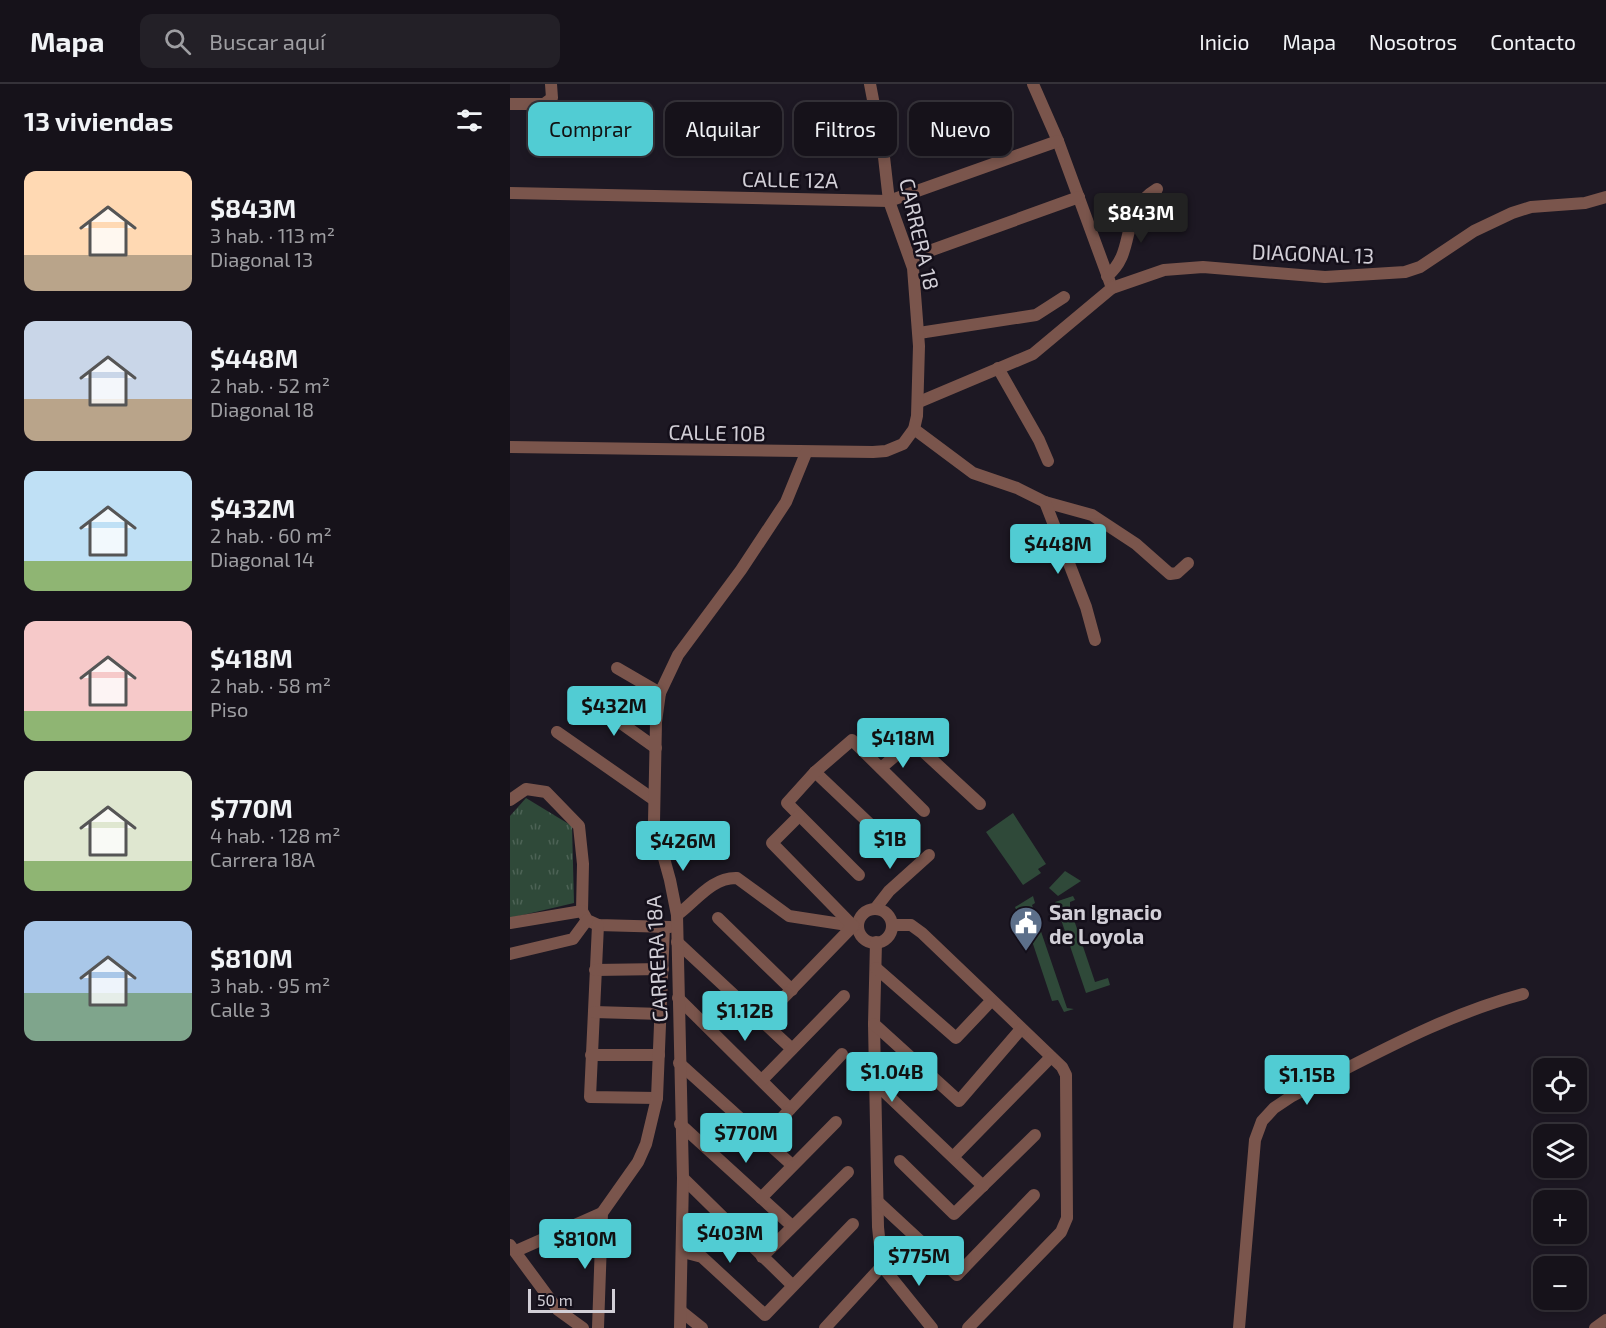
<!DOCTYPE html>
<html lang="es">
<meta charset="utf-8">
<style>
:root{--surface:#16121a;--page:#232027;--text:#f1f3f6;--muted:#9e9ea2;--line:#353239;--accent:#51ccd3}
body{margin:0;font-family:"Exo 2",sans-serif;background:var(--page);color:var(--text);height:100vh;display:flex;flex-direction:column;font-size:22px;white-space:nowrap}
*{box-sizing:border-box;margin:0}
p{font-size:20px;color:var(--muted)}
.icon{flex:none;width:33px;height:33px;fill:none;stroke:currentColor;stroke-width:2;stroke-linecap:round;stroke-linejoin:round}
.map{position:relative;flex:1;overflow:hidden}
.panel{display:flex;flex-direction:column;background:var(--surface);width:510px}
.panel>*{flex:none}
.hud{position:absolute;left:18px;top:18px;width:570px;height:54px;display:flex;gap:12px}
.fabs{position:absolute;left:1023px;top:974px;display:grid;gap:12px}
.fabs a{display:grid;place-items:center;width:54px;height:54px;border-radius:12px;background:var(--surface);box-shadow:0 3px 9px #0003,0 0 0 2px var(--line);font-size:30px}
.scale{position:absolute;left:18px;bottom:15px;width:87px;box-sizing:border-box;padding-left:6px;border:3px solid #d2cfd7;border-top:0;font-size:16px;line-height:21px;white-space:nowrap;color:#d2cfd7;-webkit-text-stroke:4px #140f1a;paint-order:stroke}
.price{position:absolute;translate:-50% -51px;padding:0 14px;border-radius:6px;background:var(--accent);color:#111;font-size:20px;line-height:39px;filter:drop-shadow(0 2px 3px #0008)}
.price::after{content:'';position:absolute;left:50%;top:36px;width:18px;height:14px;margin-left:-9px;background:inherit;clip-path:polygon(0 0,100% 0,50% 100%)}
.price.active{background:#222;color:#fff}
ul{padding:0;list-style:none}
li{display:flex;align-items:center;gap:18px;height:150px;padding:0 24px}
li span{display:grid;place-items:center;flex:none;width:168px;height:120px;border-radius:12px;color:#555}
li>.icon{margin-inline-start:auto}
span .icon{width:72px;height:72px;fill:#fffc;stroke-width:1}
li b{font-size:26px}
h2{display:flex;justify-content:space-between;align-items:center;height:72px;padding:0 24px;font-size:26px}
.chip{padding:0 21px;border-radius:12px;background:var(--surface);box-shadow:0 3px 9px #0003,0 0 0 2px var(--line);font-size:21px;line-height:54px}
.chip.active{background:var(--accent);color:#111}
header{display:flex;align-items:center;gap:36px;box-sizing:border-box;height:84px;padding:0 30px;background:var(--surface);border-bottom:2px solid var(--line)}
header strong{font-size:28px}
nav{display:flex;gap:33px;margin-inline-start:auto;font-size:21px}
.search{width:420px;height:54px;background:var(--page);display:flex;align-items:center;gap:15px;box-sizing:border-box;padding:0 21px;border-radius:12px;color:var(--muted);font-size:22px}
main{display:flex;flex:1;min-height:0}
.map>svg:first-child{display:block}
.green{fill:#2f4939}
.park{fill:url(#park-tufts)}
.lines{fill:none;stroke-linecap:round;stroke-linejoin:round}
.minor{stroke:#7a554c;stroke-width:12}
.labels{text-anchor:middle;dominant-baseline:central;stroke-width:5;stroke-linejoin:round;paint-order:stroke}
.street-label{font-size:21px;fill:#d2cfd7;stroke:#140f1a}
.poi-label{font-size:21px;font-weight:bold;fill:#d2cfd7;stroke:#140f1a;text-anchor:start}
</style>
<header>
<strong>Mapa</strong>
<div class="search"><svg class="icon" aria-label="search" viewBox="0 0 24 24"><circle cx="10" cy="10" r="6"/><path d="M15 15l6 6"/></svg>Buscar aquí</div>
<nav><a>Inicio</a><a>Mapa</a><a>Nosotros</a><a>Contacto</a></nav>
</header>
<main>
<section class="panel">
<h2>13 viviendas<svg class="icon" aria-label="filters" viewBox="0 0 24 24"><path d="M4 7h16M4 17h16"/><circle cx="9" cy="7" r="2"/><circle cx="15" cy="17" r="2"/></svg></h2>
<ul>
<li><span style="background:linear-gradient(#ffd9b3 70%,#b9a48a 0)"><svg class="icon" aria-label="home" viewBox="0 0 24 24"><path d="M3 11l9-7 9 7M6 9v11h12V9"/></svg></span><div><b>$843M</b><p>3 hab. · 113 m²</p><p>Diagonal 13</p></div></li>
<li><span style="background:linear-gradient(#c9d6e8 65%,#b9a48a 0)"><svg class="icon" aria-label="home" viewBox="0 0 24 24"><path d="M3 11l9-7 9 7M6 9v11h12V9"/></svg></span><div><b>$448M</b><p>2 hab. · 52 m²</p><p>Diagonal 18</p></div></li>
<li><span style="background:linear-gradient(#bfe0f5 75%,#8fb573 0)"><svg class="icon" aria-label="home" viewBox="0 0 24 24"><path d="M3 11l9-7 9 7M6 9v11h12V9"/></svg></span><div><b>$432M</b><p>2 hab. · 60 m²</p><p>Diagonal 14</p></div></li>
<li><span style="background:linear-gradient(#f6c9c9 75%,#8fb573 0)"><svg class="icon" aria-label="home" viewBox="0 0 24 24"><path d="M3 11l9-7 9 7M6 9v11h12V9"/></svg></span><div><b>$418M</b><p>2 hab. · 58 m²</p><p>Piso</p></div></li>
<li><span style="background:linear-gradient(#dfe7d0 75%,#8fb573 0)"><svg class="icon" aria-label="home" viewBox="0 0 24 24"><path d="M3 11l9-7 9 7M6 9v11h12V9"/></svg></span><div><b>$770M</b><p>4 hab. · 128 m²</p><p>Carrera 18A</p></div></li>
<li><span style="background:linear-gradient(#a9c7e8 60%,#7fa58c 0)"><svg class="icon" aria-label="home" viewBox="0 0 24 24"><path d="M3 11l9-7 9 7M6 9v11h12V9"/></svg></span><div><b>$810M</b><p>3 hab. · 95 m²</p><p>Calle 3</p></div></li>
</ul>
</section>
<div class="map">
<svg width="1096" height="1244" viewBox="0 0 1096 1244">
<defs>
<pattern id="park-tufts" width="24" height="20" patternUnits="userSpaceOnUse" patternTransform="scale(1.5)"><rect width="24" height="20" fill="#2f4939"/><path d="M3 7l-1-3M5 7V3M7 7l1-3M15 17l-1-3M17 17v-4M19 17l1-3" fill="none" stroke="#4c6255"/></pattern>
</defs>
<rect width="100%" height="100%" fill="#1d1823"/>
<g class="green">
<path d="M503 729 536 780 528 785 531 789 513 801 476 748Z"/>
<path d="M555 787 571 797 548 812 539 804Z"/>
<path d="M523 812 525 819 522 821 557 924 564 925 554 928 548 916 542 917 517 842 513 843 505 823Z"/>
<path d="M563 812 565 816 560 818V824L585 898 598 894 600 901 576 909 545 818Z"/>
</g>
<path class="park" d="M16 714 62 742 64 819 0 834V732Z"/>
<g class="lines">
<g class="minor">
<path d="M523 0 548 57 602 204"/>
<path d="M0 20H34L42 14 41 0"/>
<path d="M0 109 379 117 548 57"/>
<path d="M400 174 569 113"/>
<path d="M597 192C628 167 607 129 647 105"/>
<path d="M409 249 526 231 554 213"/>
<path d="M488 284 529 356 538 377"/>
<path d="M409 318 523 270 602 204 654 186 693 183 815 193 895 188 910 183 964 147 1002 129 1021 123 1075 119 1096 113"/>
<path d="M404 345 463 389 507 404 535 418 582 431 626 460 660 490 667 489 678 479"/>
<path d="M0 363 363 368 376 367 393 360 404 345 407 332 409 262 403 184 379 117 374 73 360 0"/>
<path d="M535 418 576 523 585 556"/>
<path d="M107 584 150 609"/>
<path d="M80 617 146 664"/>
<path d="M47 648 143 715"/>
<path d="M371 684 399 660 404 659 470 720"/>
<path d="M305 688 381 760"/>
<path d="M0 716 16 705 36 708 69 742 73 780 72 827 77 836 88 841 160 843"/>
<path d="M349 791 277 719 305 688 342 656 414 727"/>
<path d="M365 825 379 807 419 771"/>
<circle cx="365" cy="842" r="17"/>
<path d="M167 831C186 817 202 793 227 794L279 832 344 842"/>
<path d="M208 834 282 906"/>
<path d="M0 839 72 827"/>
<path d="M88 841 80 1013 147 1014"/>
<path d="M382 841H401L412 849 552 983 556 991 557 1134 551 1148 458 1244"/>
<path d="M167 858 282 965"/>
<path d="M366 858 364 940 368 1143 372 1182 422 1244"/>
<path d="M0 870 63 855 77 836"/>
<path d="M366 884 446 954 481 917"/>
<path d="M85 886 153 885"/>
<path d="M168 914 280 1025"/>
<path d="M84 928 152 930"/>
<path d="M251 937 343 842 262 759 289 732"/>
<path d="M364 940 449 1017 511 945"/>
<path d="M81 971H149"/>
<path d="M169 979 282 1081"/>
<path d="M252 996 334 912"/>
<path d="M366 1000 473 1102"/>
<path d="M170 1040 282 1142"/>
<path d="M252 1055 332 970"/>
<path d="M444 1072 541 973"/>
<path d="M390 1077 444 1130 525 1051"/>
<path d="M173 1094 282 1201"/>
<path d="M251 1114 326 1038"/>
<path d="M368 1118 447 1191 524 1111"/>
<path d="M0 1161 48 1226 73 1244"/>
<path d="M6 1167 92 1129"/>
<path d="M173 1168 192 1173 255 1231 343 1140"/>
<path d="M252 1173 338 1088"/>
<path d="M172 1228 192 1244"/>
<path d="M88 1244 92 1129 128 1078 136 1060 147 1014 154 843"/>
<path d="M170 1244 173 1094 167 831 160 796 144 738 146 638 150 609 168 571 231 486 276 418 296 369"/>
<path d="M315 1244 372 1182"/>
<path d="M729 1244 745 1056 752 1037 764 1024 782 1012C857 975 930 932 1013 910"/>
<path d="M1085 1244 1096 1236"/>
</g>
</g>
<defs>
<g id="civic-pin" transform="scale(1.725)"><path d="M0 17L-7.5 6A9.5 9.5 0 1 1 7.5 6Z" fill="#5c6f8a" stroke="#140f1a"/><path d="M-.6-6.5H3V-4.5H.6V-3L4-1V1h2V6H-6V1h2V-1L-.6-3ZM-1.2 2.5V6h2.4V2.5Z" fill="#fff"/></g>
</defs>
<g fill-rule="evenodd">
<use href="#civic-pin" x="516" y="839"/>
</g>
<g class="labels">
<g class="street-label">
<text transform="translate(280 95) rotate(1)">CALLE 12A</text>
<text transform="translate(410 150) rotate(77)">CARRERA 18</text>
<text transform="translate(803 169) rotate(2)">DIAGONAL 13</text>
<text transform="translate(207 348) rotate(1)">CALLE 10B</text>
<text transform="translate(146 875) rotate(-93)">CARRERA 18A</text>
</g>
<g class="poi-label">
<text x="539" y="827">San Ignacio<tspan x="539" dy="24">de Loyola</tspan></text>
</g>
</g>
</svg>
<div class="fabs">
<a><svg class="icon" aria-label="locate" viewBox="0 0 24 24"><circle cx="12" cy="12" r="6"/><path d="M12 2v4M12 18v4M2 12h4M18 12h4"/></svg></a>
<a><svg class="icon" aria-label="layers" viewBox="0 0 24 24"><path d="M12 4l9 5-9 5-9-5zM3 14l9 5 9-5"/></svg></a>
<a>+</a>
<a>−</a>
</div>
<div class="scale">50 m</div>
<b class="price active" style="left:631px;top:160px">$843M</b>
<b class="price" style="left:548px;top:491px">$448M</b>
<b class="price" style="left:104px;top:653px">$432M</b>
<b class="price" style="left:393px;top:685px">$418M</b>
<b class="price" style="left:380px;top:786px">$1B</b>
<b class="price" style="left:173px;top:788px">$426M</b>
<b class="price" style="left:235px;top:958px">$1.12B</b>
<b class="price" style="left:382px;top:1019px">$1.04B</b>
<b class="price" style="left:797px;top:1022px">$1.15B</b>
<b class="price" style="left:236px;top:1080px">$770M</b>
<b class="price" style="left:220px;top:1180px">$403M</b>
<b class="price" style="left:75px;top:1186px">$810M</b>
<b class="price" style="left:409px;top:1203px">$775M</b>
<div class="hud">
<a class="chip active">Comprar</a>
<a class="chip">Alquilar</a>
<a class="chip">Filtros</a>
<a class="chip">Nuevo</a>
</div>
</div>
</main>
